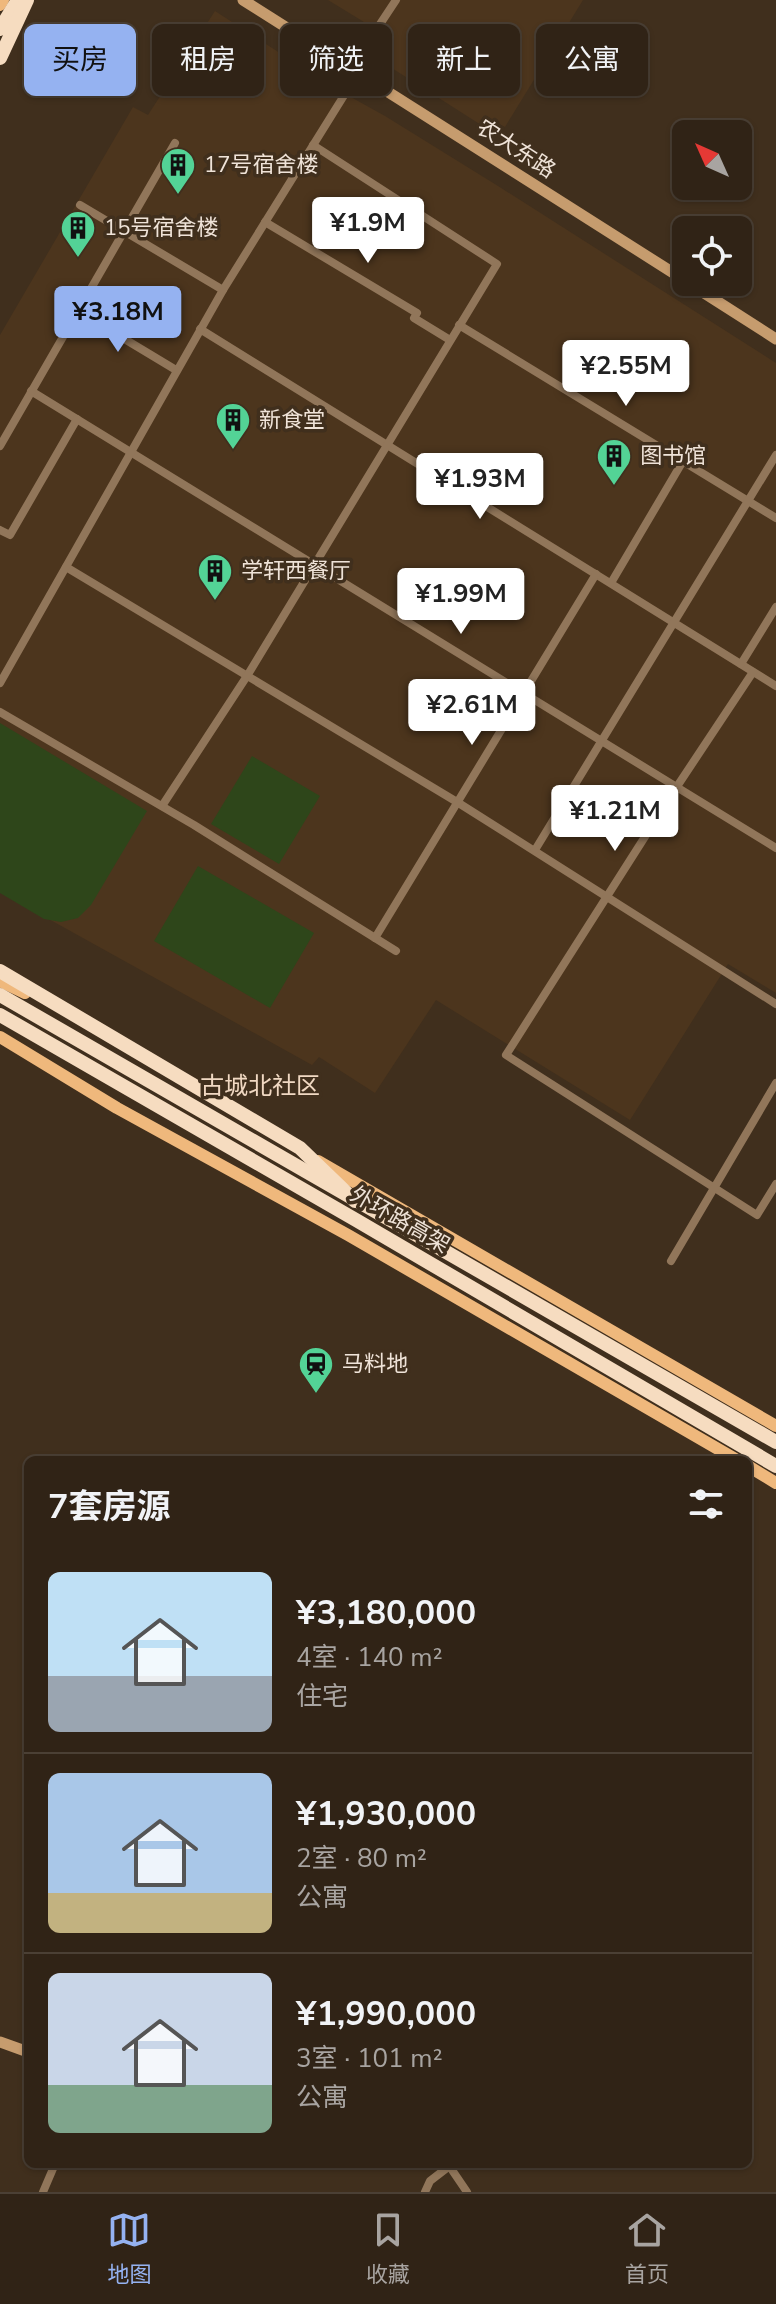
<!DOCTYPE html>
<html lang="zh">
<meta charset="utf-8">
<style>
:root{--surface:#302316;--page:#382b1f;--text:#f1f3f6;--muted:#a8a4a1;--line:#4b4035;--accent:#95b2f1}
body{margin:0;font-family:"Nunito Sans","Noto Sans SC",sans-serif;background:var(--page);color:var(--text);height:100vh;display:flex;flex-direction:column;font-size:30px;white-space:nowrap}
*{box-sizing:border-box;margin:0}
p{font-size:26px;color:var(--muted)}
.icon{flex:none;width:44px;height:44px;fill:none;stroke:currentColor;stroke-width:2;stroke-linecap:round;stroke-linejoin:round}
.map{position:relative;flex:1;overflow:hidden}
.drawer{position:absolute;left:24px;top:1456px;width:728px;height:712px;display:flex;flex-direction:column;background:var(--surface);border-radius:12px;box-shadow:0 2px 6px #0004,0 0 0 2px var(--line)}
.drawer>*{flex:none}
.top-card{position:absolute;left:24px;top:24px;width:728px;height:72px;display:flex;gap:16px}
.needle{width:52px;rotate:315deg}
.fabs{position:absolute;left:672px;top:120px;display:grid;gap:16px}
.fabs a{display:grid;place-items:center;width:80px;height:80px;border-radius:12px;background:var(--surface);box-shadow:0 2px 6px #0004,0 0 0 2px var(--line);font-size:40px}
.price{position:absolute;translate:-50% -68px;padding:0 18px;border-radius:8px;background:#fff;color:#222;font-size:26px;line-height:52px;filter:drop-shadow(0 2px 4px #0008)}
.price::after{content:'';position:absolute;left:50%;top:48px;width:24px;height:18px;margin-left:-12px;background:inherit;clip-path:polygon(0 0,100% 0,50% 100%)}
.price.active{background:var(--accent);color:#111}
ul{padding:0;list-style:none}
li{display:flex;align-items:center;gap:24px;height:200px;padding:0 24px}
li+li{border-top:2px solid var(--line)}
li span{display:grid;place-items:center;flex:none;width:224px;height:160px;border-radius:12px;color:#555}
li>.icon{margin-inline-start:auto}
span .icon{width:96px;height:96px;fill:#fffc;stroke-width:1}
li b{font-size:34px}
h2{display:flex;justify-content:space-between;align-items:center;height:96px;padding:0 24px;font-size:34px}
.pill{padding:0 28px;border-radius:12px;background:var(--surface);box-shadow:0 2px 6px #0004,0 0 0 2px var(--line);font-size:28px;line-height:72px}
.pill.active{background:var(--accent);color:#111}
.tab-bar{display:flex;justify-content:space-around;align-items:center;height:112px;border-top:2px solid var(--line);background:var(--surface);font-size:22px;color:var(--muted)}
.tab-bar a{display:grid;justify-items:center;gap:4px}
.tab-bar .active{color:var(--accent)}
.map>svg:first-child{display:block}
.built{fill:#4c351d}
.green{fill:#2e461a}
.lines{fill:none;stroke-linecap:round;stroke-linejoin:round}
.street{stroke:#91765a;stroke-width:8}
.secondary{stroke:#c69c6e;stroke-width:11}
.primary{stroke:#efb87c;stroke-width:12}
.highway{stroke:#f6dcc0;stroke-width:14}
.highway-bridge{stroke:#f6dcc0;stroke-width:14}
.labels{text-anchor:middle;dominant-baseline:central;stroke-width:7;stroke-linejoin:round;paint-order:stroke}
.street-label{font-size:22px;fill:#efe3d8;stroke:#402f1d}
.poi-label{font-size:22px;fill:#efe3d8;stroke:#402f1d;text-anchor:start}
.neighbourhood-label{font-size:24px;fill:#f0d8c2;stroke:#402f1d}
</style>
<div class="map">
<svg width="776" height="2192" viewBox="0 0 776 2192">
<rect width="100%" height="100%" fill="#402f1d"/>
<g class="built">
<path d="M328 0H583L505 127 494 122 489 130 351 42 364 22Z"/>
<path d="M215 11 329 85 385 116 498 186 776 363V993L728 964 630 1120 436 1000 375 1093 319 1057 312 1065 0 892V335L133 107 148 115Z"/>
</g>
<g class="green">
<path d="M0 723 147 811 91 905 78 918 61 922 44 919 0 893Z"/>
<path d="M252 756 320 796 279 864 211 824Z"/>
<path d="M198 866 314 933 270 1008 154 941Z"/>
</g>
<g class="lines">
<g class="street">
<path d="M351 68 396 0"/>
<path d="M80 205 223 290"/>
<path d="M265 222 417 313 414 318 450 340"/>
<path d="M78 311 176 370"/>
<path d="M459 325 776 518"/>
<path d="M200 329 776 686"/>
<path d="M31 391 776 848"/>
<path d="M0 446 175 143"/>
<path d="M0 530 10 535 77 419"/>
<path d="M66 567 457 802 776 1004"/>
<path d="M611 583 683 461"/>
<path d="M741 664 776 607"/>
<path d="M753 672 676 788 506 1055 757 1215 776 1184"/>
<path d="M0 683 223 290 358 73"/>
<path d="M0 712 194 825 396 951"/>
<path d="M162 806 247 676 497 264 313 145"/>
<path d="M535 850 776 455"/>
<path d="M375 938 596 574"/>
<path d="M671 1261 776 1083"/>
<path d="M448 2164 467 2192"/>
<path d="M43 2192 55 2164"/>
<path d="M425 2192 430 2181 452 2164"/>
</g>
<g class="secondary">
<path d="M243 0 686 281"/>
<path d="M687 282 776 339"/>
<path d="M0 2042 28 2052"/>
</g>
<g class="primary">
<path d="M0 5 3 0"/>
<path d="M0 981 25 993"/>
<path d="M0 1037 117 1108 348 1235 737 1460"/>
<path d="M318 1161 776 1426"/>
<path d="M748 1466 776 1483"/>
</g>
<g class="highway">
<path d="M0 29 18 0"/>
<path d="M0 58 27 0"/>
<path d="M0 995 776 1442"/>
<path d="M0 1015 356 1220 776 1466"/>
</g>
<path class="highway-bridge" d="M0 971 300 1148 355 1201"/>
</g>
<defs>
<g id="building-pin" transform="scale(1.8)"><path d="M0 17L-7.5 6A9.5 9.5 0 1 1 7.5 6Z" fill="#53d396" stroke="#402f1d"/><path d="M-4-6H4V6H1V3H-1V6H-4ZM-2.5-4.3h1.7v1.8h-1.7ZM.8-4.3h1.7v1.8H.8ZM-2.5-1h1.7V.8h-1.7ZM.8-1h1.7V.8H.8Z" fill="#111"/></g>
<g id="station-pin" transform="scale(1.8)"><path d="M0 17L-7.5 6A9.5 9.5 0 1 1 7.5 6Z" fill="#53d396" stroke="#402f1d"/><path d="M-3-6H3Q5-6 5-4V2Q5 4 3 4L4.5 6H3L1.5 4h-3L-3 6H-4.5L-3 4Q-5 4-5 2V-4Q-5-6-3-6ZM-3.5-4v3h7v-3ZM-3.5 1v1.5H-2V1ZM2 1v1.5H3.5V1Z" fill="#111"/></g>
</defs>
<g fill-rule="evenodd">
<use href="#building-pin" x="178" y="165"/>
<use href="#building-pin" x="78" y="228"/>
<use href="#building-pin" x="233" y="420"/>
<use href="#building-pin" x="614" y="456"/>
<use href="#building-pin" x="215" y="571"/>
<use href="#station-pin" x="316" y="1364"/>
</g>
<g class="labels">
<g class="street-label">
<text transform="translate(516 149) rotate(33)">农大东路</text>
<text transform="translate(400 1220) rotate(30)">外环路高架</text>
</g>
<g class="poi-label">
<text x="204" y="165">17号宿舍楼</text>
<text x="104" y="228">15号宿舍楼</text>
<text x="259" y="420">新食堂</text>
<text x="640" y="456">图书馆</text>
<text x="241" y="571">学轩西餐厅</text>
<text x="342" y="1364">马料地</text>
</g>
<g class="neighbourhood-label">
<text x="260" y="1086">古城北社区</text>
</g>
</g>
</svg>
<div class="fabs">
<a><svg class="needle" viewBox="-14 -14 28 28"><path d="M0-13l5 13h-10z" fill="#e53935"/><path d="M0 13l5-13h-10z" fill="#a8a4a1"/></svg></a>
<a><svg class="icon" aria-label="locate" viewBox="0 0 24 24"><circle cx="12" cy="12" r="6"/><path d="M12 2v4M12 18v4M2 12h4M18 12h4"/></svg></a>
</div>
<b class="price" style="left:368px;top:265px">¥1.9M</b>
<b class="price active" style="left:118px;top:354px">¥3.18M</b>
<b class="price" style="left:626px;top:408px">¥2.55M</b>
<b class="price" style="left:480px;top:521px">¥1.93M</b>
<b class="price" style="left:461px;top:636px">¥1.99M</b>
<b class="price" style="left:472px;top:747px">¥2.61M</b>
<b class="price" style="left:615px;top:853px">¥1.21M</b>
<div class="top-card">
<a class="pill active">买房</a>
<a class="pill">租房</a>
<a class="pill">筛选</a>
<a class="pill">新上</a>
<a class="pill">公寓</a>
</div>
<section class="drawer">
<h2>7套房源<svg class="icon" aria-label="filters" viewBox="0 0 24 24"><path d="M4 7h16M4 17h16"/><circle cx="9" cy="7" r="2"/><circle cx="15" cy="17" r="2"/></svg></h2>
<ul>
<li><span style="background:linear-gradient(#bfe0f5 65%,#9aa5b1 0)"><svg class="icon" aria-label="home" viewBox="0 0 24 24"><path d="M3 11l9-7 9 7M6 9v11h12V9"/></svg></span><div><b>¥3,180,000</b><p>4室 · 140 m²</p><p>住宅</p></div></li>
<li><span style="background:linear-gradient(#a9c7e8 75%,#c2b280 0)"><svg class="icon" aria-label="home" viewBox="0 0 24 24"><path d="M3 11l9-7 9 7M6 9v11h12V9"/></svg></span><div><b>¥1,930,000</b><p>2室 · 80 m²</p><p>公寓</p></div></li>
<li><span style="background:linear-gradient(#c9d6e8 70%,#7fa58c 0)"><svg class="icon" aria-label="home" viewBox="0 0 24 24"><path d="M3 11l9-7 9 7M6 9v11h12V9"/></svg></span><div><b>¥1,990,000</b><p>3室 · 101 m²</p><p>公寓</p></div></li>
</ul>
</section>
</div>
<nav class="tab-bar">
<a class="active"><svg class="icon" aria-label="map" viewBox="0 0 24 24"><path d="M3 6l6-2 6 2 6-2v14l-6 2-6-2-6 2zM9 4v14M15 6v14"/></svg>地图</a>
<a><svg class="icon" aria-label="saved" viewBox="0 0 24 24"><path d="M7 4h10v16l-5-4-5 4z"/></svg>收藏</a>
<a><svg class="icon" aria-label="home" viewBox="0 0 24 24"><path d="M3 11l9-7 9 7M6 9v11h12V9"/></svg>首页</a>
</nav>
